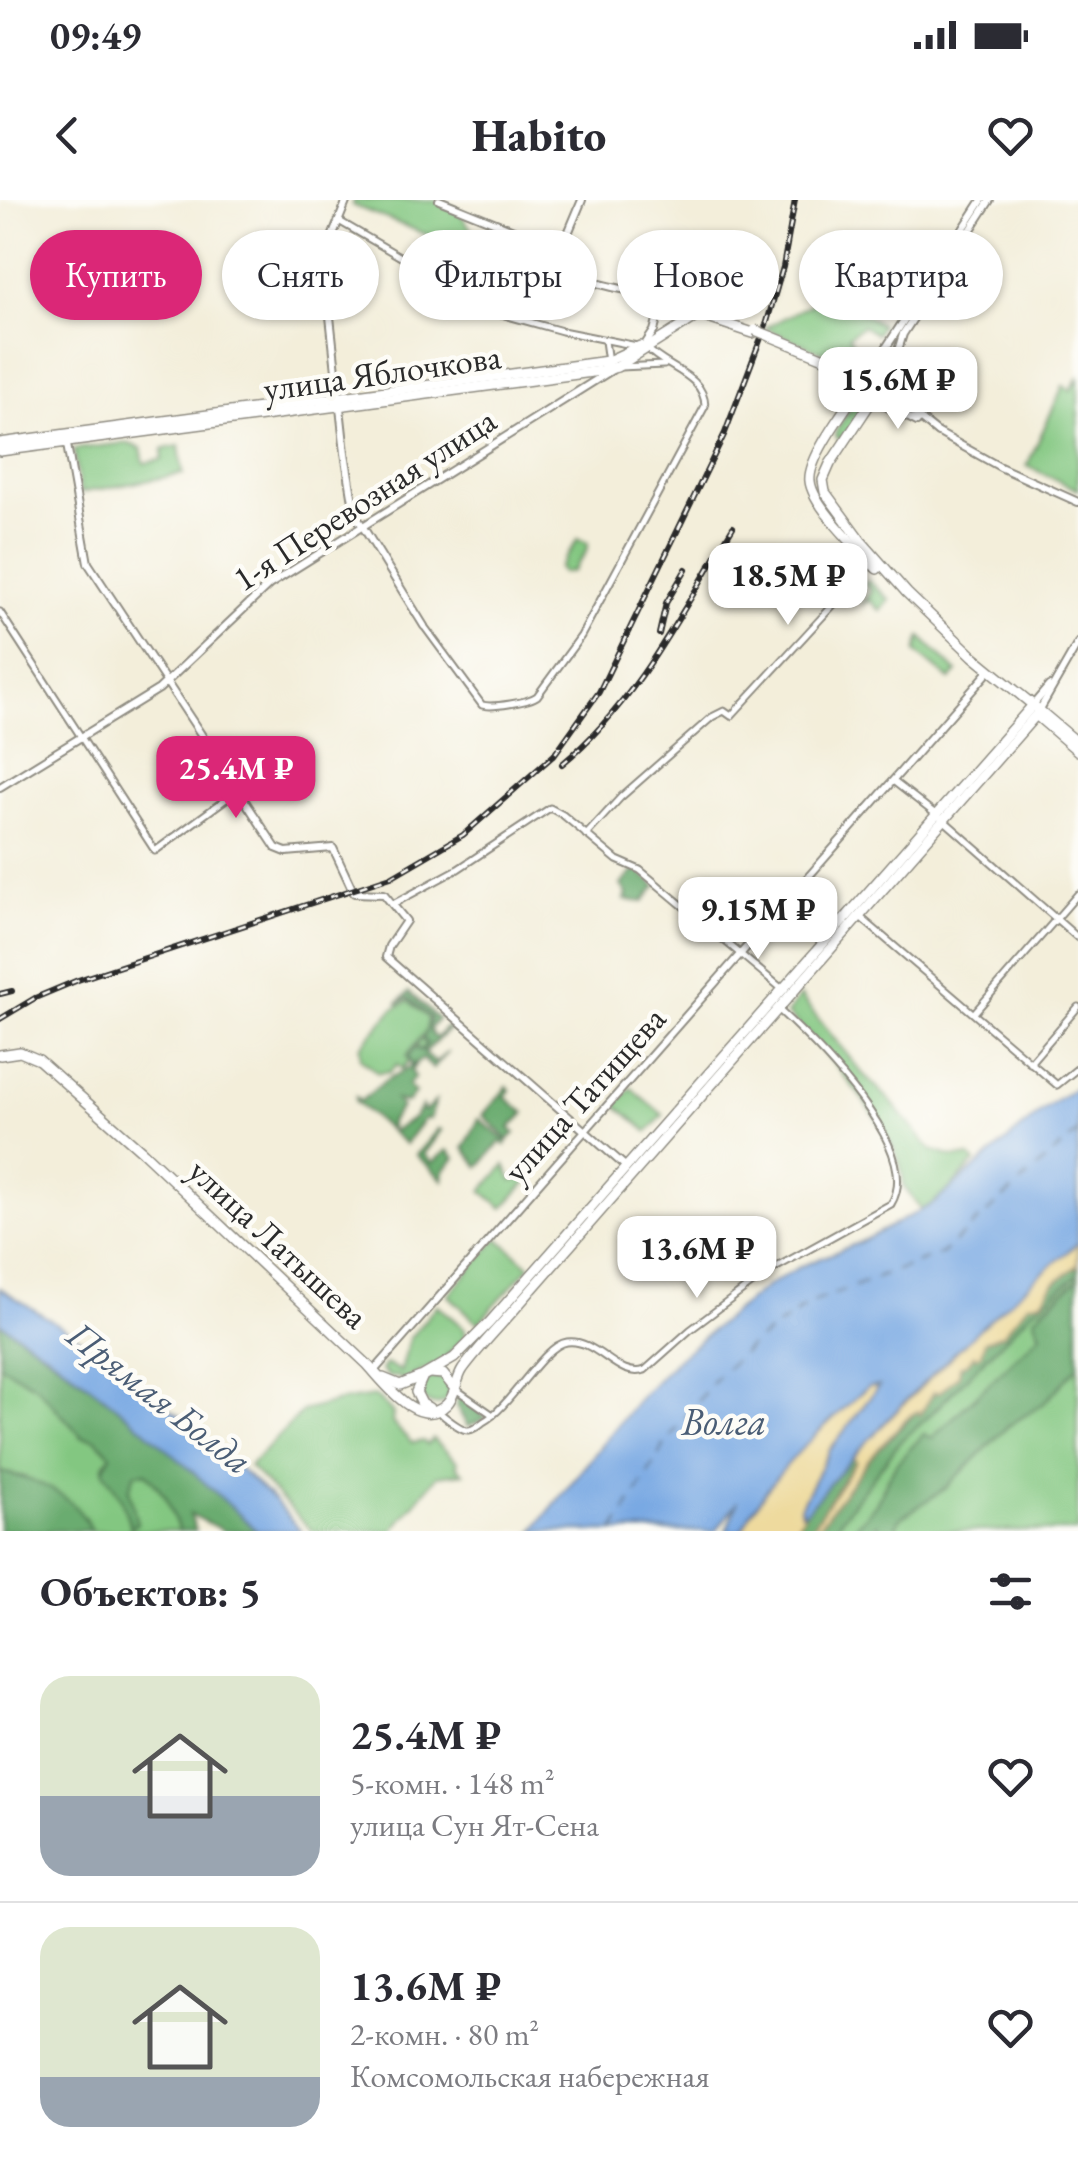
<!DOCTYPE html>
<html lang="ru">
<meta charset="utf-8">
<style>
:root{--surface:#fff;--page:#f2f2f3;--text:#2b2b33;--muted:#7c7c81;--line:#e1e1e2;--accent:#db2777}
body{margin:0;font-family:"EB Garamond",serif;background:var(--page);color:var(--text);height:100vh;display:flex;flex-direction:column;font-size:38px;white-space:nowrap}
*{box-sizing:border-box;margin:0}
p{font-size:32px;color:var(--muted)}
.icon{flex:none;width:55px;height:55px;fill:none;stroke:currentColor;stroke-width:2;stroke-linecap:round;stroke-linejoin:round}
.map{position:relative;height:1331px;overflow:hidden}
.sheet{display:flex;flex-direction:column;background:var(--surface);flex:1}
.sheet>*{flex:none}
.top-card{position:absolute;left:30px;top:30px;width:1020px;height:90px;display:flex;gap:20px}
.price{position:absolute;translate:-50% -85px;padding:0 22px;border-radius:20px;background:#fff;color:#222;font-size:32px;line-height:65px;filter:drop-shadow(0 2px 5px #0008)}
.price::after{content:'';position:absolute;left:50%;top:60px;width:30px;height:22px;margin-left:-15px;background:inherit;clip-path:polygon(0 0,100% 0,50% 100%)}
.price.current{background:var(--accent);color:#fff}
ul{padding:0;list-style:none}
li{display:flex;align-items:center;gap:30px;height:250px;padding:0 40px}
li+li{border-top:2px solid var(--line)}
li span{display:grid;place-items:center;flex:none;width:280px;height:200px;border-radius:30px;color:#555}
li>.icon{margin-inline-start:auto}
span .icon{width:120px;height:120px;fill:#fffc;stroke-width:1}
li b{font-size:42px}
h2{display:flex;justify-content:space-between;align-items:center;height:120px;padding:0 40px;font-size:42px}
.chip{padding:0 35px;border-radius:45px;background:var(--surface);box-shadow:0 2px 8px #0004;font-size:35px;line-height:90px}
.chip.current{background:var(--accent);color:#fff}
.status{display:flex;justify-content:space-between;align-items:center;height:70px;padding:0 50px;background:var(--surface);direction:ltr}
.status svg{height:28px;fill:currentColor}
header{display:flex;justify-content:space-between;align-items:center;height:130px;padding:0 40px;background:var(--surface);font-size:45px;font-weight:800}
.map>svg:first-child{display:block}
.green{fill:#83c781;stroke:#577956;stroke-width:2.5}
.forest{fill:#6aac6f;stroke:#4a6c4d;stroke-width:2.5}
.sand{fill:#eeda9e;stroke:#8c8264;stroke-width:2.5}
.water{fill:#79a9e3;stroke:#526a87;stroke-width:2.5}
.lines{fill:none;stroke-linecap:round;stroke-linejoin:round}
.ferry{stroke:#4a5d75;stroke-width:2.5;stroke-dasharray:12 10;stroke-linecap:butt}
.tertiary-casing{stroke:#8f8c82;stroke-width:9}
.secondary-casing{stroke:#8f8c82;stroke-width:10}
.primary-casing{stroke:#8f8c82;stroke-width:12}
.trunk-casing{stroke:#8f8c82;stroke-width:12}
.tertiary{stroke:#fff;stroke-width:5}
.secondary{stroke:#fff;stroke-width:6}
.primary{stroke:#fff;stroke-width:9}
.trunk{stroke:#fff;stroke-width:9}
.rail-casing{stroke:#2b2b2b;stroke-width:6}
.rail{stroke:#fdfcf7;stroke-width:2.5;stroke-dasharray:8;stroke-linecap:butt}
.primary-bridge-casing{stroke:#8f8c82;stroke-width:12;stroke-linecap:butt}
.primary-bridge{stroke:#fff;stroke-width:9}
.labels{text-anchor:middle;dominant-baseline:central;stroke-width:9;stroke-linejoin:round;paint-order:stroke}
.street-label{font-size:35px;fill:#2b2b2b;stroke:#fdfcf7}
.water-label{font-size:38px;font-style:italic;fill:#4a5d75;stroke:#fdfcf7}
</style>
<div class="status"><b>09:49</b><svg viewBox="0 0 49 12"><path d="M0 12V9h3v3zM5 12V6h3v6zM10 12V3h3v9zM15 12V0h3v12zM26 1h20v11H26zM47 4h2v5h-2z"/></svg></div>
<header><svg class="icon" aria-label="back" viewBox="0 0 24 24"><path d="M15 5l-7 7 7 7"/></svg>Habito<svg class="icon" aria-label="heart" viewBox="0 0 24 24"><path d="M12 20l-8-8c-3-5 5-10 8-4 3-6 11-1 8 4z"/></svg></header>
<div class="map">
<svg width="1078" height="1331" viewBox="0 0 1078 1331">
<rect width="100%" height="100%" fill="#fdfcf7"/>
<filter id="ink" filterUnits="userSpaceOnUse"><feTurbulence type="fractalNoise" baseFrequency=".01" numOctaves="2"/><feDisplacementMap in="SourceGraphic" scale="20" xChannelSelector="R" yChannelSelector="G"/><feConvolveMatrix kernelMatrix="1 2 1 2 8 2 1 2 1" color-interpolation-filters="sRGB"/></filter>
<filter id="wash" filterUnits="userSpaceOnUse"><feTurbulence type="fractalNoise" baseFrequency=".0048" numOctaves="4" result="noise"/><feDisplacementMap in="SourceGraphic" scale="40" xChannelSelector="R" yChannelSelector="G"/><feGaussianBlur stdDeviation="2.25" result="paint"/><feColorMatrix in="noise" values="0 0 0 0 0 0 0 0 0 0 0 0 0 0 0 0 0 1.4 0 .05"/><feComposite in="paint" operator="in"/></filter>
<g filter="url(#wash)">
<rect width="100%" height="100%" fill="#f3eeda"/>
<g class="green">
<path d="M354 0H433L457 9 493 61 352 5Z"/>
<path d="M832 93 881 125 876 134 862 126 849 136 856 149 852 158 862 163 854 166 765 128Z"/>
<path d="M1078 178V290L1027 266 1063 186 1071 190Z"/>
<path d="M859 194 871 201 842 241 835 236 836 231Z"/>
<path d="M126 243 141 248 144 263 162 260 163 249 179 246 183 274 80 293 74 249Z"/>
<path d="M578 339 588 343 586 352 573 371 562 373 559 368Z"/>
<path d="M868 380 890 400 881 411 869 400 864 403 871 390 864 383Z"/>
<path d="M921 437 957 472 950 480 916 452Z"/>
<path d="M800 796 863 874 888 898 931 950 953 957H970L975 962C957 980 945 997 922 1010L903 986C907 940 820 845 787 814Z"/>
<path d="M409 801 428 818 426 831 408 853 420 840 427 843 421 850 417 847 419 841 406 856 410 860 402 869 397 864 390 872 378 873 361 859 360 847 393 809Z"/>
<path d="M631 888 663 915 648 932 616 905Z"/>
<path d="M505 965 512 980 518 981 534 966 538 970 503 1008 482 991Z"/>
<path d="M498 1038 530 1066 478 1123 448 1095Z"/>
<path d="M1078 1074V1079L1041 1110 1042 1134 931 1239 924 1234 888 1278 876 1304 851 1331H832L902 1239 927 1218 1030 1113Z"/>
<path d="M437 1105 465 1129V1138L447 1155 451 1154 446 1160 401 1181 400 1177H389L381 1170 385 1164 401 1171 409 1139Z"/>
<path d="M0 1165 37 1187 82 1237 95 1239 111 1255 103 1267 121 1298 131 1328 129 1285 135 1273 146 1272 166 1297 179 1331H91L85 1318 25 1277 0 1272Z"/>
<path d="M1078 1166V1331H895L899 1319 946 1288 1008 1226 1043 1204Z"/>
<circle cx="435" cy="1191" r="14"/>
<path d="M375 1196 393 1213 392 1223 412 1243 423 1241 427 1245 433 1239 458 1262 456 1266 463 1273 437 1276 392 1331H312L249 1266 303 1211 339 1201Z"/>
</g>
<g class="forest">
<path d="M634 671 640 672 656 686 643 702 625 700 627 694 621 685Z"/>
<path d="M409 792 438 819 430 829 432 835 437 838 448 825 451 827 424 853 435 863 448 852 433 869 423 859 411 865 408 856 415 848 422 851 427 843 423 839 431 818 408 798 397 804Z"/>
<path d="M416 864 411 871 415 877 408 885 415 893 407 903 396 900 401 907 390 922V931L356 902V897L361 901 386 880Z"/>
<path d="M507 887 510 890 505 897 525 913 510 928 515 933 508 940 483 915Z"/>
<path d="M435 902 430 919H424L405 944 391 932 414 918 422 906 424 912Z"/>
<path d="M479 919 507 942 505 945 500 942 479 967 464 948Z"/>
<path d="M438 929 441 930 424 954 432 963 447 950 455 958 444 971 443 980 416 955Z"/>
<path d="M1078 1065V1074L1030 1113 927 1218 902 1239 832 1331H815L871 1257 974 1154 977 1156 985 1141 1003 1134 1028 1104Z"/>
<path d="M1078 1079V1166L1043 1204 1008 1226 946 1288 899 1319 895 1331H879L877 1324 870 1331H851L876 1304 896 1264 924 1234 932 1238 1041 1134 1034 1118Z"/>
<path d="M0 1123C93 1183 178 1254 257 1331H224L190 1314 196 1331H179L166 1297 146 1272 135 1273 129 1290 137 1323 131 1328 121 1298 103 1270 111 1255 95 1239 82 1237 37 1187 0 1165Z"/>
<path d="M458 1193 486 1218 468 1227 456 1206Z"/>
<path d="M861 1247 856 1260 809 1331H794L805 1312Z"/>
<path d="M0 1272C37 1280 75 1293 91 1331H0Z"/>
</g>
<g class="sand">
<path d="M1078 1043V1065L1053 1084 1042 1101 1028 1104 1003 1134 985 1141 981 1154 976 1157 974 1155 968 1163 960 1166 959 1175 939 1193 934 1192 920 1215 918 1211 905 1220 868 1260 815 1331H809L856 1261 851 1257 1006 1102Z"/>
<path d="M879 1186 830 1249 800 1307 801 1313 805 1312 794 1331H741C772 1271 818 1231 868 1187Z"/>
</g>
<g class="water">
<path d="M1074 889H1078V1043C979 1124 889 1212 807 1310L802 1313 800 1307 830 1250 879 1186 868 1187C818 1231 772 1272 741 1331H726L738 1301 716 1331H533L637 1201 675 1161 731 1114 767 1086 801 1066 858 1043 933 1004 1043 910Z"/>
<path d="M0 1088 81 1139 158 1202 181 1216 274 1300 301 1331H257C177 1256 94 1181 0 1123Z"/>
</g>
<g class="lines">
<path class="ferry" d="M614 1331 665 1244 713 1181 751 1145 810 1103 942 1053 1078 932"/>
</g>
</g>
<g filter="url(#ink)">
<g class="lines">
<g class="tertiary-casing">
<g id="tertiary">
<path d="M339 21 497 113 562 131 637 146"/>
<path d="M605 141 608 162"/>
<path d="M620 167 664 165"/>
<path d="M0 412 155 651 237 591"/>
<path d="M424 426 482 505C492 508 529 502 537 496L581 436 705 206C704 174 666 169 647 148"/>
<path d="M893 581 947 623 1078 738"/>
<path d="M586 635 621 597 712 517 724 511 731 516 870 365"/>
<path d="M393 704 458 669 550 608 563 615 617 660 640 670 781 788"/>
<path d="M859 716 1057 885 1078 868"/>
<path d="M974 813 1078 694"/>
<path d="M1030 863 1078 807"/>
<path d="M457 1190 493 1215"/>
<path d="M436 1210C444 1215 460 1231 469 1230 475 1229 479 1225 483 1222 511 1207 543 1145 567 1142 597 1138 618 1180 645 1170L690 1130 766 1073 891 1004C925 950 816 844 779 810"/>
</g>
</g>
<g class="secondary-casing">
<g id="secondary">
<path d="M347 0 328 47 325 71 345 253 355 314 424 426"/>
<path d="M439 0 533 38 552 42"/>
<circle cx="553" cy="50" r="8"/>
<path d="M561 50 582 0"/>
<path d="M548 55C563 82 635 92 664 96"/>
<circle cx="665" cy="101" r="6"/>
<path d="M646 143 654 131 661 105"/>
<path d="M867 177 982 0"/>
<path d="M874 200 917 222"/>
<path d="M937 232 1000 267 1078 302"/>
<path d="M938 233 881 187 893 167 903 134 990 0"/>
<path d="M66 239 88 363 276 648 286 652 333 648 354 693 384 694 406 721 389 746 386 757 625 966"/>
<path d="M1033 505 1049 486"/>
<path d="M1039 511 1078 443"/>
<path d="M0 587 159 489 269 385 612 170"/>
<path d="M374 1171 990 470"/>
</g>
</g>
<g class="primary-casing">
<g id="primary">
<path d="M770 136 834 162 881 187 830 264 823 280 825 292 861 341 907 393 973 456 1033 505"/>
<path d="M829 165 874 200"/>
<path d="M867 177C853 199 807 257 810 281 812 305 860 351 877 369"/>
<path d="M0 243 608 161 640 146"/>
<path d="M0 251 600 171 617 167 699 115 753 133"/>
</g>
</g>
<g class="trunk-casing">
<g id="trunk">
<path d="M0 855 20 852 39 860 143 952 367 1164C384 1182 419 1232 447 1204 456 1195 456 1179 463 1169 480 1146 501 1125 519 1104L1036 515 1078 551"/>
<path d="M430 1173 443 1174 455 1189"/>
<path d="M383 1178 400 1185 420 1177"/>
<path d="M429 1208 422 1204 416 1192 423 1176 454 1158 489 1123 1033 505 1078 543"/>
</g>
</g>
<use href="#tertiary" class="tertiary"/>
<use href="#secondary" class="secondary"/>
<use href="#primary" class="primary"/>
<use href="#trunk" class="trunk"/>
<g class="rail-casing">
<g id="rail">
<path d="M659 434 666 403 686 369"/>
<path d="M562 564C637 502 683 409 733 327"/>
<path d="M0 794 12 791"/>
<path d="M0 819 35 798 78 780 391 677 463 635 554 555 599 492 725 233 767 122 783 67 795 0"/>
</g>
</g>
<use href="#rail" class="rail"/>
<g class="primary-bridge-casing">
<path id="primary-bridge" d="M755 130 770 136"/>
</g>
<use href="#primary-bridge" class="primary-bridge"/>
</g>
</g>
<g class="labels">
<g class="street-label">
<text transform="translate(382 172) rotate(-8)">улица Яблочкова</text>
<text transform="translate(364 299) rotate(-33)">1-я Перевозная улица</text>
<text transform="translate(584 894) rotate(-48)">улица Татищева</text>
<text transform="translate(279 1043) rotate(43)">улица Латышева</text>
</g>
<g class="water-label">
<text transform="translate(160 1197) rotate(38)">Прямая Болда</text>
<text x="724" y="1220">Волга</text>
</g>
</g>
</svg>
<b class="price" style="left:898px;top:232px">15.6M ₽</b>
<b class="price" style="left:788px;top:428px">18.5M ₽</b>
<b class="price current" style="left:236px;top:621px">25.4M ₽</b>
<b class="price" style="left:758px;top:762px">9.15M ₽</b>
<b class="price" style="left:697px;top:1101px">13.6M ₽</b>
<div class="top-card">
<a class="chip current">Купить</a>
<a class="chip">Снять</a>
<a class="chip">Фильтры</a>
<a class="chip">Новое</a>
<a class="chip">Квартира</a>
</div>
</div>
<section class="sheet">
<h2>Объектов: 5<svg class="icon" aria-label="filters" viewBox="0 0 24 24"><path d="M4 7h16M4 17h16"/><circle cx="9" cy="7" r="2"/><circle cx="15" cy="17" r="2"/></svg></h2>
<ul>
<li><span style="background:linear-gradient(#dfe7d0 60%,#9aa5b1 0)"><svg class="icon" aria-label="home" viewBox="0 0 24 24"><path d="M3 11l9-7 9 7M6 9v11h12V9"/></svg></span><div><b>25.4M ₽</b><p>5-комн. · 148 m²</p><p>улица Сун Ят-Сена</p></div><svg class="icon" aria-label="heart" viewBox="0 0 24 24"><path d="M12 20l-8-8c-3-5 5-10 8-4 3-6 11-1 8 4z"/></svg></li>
<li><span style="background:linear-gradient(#dfe7d0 75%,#9aa5b1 0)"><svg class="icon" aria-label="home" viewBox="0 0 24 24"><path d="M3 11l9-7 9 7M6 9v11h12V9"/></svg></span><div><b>13.6M ₽</b><p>2-комн. · 80 m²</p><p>Комсомольская набережная</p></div><svg class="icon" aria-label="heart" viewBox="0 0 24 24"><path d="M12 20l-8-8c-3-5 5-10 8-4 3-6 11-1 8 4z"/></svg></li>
</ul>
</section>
